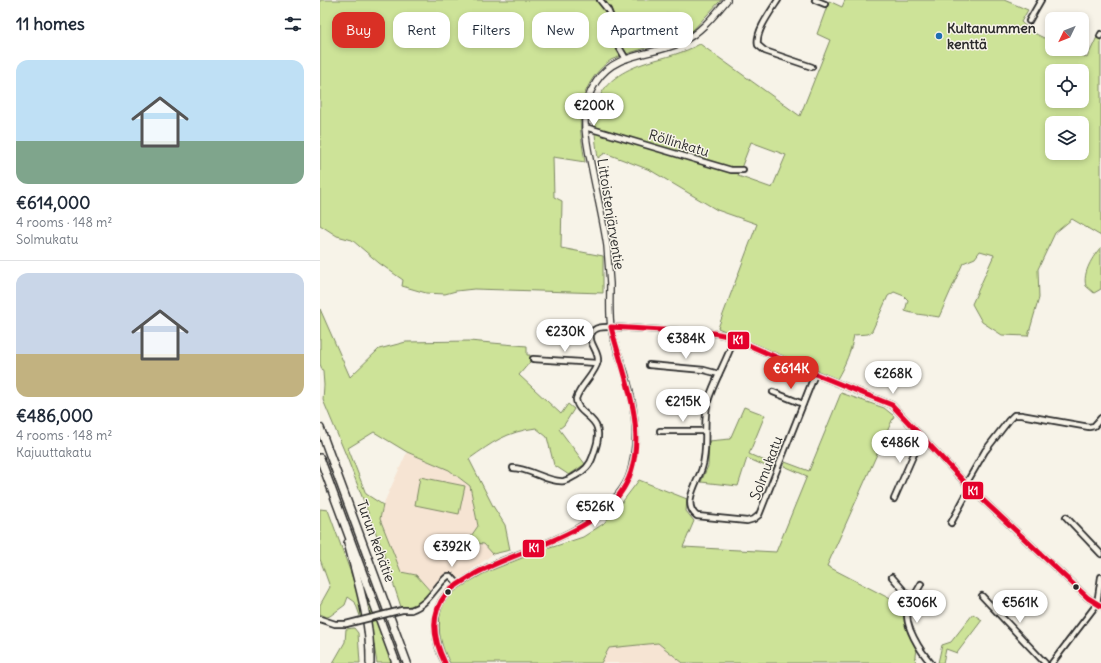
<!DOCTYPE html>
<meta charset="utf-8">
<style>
:root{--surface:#fff;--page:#f2f2f3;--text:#1f2937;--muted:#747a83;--line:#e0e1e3;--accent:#d93025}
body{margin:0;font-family:Delius,sans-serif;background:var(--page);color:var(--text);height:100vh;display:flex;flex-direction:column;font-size:15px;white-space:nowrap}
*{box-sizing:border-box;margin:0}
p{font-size:13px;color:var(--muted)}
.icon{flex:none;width:22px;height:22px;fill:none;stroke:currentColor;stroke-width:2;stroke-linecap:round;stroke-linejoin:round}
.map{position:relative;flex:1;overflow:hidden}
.sheet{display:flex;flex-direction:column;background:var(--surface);width:320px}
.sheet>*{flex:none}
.guide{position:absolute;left:12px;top:12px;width:380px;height:36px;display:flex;gap:8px}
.needle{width:26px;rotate:227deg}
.controls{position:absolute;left:725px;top:12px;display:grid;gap:8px}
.controls a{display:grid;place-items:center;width:44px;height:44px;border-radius:8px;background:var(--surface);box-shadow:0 2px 6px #0003;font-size:20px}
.price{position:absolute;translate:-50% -34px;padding:0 9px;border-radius:14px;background:#fff;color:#222;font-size:13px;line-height:26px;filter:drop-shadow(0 1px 2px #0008)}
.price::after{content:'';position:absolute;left:50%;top:24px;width:12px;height:9px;margin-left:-6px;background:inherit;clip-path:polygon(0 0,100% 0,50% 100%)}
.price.on{background:var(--accent);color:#fff}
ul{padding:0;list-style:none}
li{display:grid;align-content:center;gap:8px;height:212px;padding:0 16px}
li+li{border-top:1px solid var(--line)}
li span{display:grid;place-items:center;height:124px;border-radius:12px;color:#555}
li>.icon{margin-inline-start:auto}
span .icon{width:72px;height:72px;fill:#fffc;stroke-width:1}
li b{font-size:17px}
h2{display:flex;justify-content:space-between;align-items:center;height:48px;padding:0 16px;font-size:17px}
.tag{padding:0 14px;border-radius:12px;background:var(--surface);box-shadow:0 2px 6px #0003;font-size:14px;line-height:36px}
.tag.on{background:var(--accent);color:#fff}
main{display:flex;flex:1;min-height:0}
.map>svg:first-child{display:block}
.built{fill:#f6e4d3}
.green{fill:#cde398;stroke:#7c8762;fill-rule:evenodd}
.water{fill:#8eceef;stroke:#668da1}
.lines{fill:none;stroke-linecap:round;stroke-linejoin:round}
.minor-casing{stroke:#2b2b2b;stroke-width:8}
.tertiary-casing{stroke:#2b2b2b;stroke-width:8}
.trunk-casing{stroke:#2b2b2b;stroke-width:10}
.minor{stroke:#f7f3e8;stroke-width:4.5}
.tertiary{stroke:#f7f3e8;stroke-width:5.5}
.trunk{stroke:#f7f3e8;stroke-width:7}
.minor-bridge-casing{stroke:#2b2b2b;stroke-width:8;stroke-linecap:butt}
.minor-bridge{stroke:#f7f3e8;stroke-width:4.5}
.bus-1-casing{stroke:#f7f3e8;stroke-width:8}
.bus-1{stroke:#e4002b;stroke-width:5}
.poi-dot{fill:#1f6fb2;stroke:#f7f3e8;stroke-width:1.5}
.bus-dot{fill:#2b2b2b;stroke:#f7f3e8;stroke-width:1.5}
.labels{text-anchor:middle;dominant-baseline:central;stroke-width:3;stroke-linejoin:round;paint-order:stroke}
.poi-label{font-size:14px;font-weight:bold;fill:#2b2b2b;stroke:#f7f3e8;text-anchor:start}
.street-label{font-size:14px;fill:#2b2b2b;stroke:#f7f3e8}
.line-badge{stroke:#f7f3e8;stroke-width:1.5}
.badge-label{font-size:11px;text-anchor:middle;font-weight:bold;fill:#fff}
</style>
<main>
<section class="sheet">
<h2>11 homes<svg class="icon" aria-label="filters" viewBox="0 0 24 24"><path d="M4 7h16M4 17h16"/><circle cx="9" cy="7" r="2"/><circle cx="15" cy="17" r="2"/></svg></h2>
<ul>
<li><span style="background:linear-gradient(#bfe0f5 65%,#7fa58c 0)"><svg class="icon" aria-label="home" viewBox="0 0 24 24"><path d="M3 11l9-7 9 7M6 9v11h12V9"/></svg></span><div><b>€614,000</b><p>4 rooms · 148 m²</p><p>Solmukatu</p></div></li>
<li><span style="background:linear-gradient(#c9d6e8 65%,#c2b280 0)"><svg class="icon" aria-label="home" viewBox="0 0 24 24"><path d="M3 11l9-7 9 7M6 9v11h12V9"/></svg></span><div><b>€486,000</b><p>4 rooms · 148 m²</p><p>Kajuuttakatu</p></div></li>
</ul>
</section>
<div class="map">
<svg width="781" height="663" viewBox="0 0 781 663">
<rect width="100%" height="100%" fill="#f7f3e8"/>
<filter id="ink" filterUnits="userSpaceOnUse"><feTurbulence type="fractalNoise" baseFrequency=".025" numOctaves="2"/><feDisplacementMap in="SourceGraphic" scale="8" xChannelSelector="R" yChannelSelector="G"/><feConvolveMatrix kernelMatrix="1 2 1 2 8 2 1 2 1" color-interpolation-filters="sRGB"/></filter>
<g filter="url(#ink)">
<g class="built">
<path d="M87 452 129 470 150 486 158 526 152 543 164 544 173 554 138 580 132 573H127L111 592 96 575 81 572 60 519 63 505Z"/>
<path d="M338 643 363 663H281L289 648Z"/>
</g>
<g class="green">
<path d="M0 0H401L372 31 358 39 331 45 324 41 329 47C317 51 303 54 291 60 285 64 280 69 276 74 254 102 260 131 265 162L233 157 234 197 242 201 241 248 283 256V293L154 289 136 291 125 294 106 293 82 286 83 280 59 263 32 240 17 236 0 225Z"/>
<path d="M525 0H684L708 10 701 22 712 32 732 42V49H748L767 58 777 37 781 39V236L752 219 735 233 718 269 719 298 708 336 682 335 662 322 652 304 674 255 660 251 655 258 643 263 619 317C608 315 596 315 585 311L588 300 584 296 574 292 568 296 552 331 548 334 534 335C531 351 525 365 517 379L398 328 437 224 397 210 330 170 285 153 278 158C270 107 273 80 328 62 346 57 363 53 380 44L480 116 510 40 497 34 509 1 522 7ZM732 71H762V101H732ZM732 123H762V153H732ZM431 142 466 155 452 188 418 176Z"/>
<path d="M781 247V289L774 293 766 286C762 273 773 256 781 247Z"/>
<path d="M0 309 30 377 59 349 86 342 149 341 207 346V355H210V362L199 375 241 414 248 404 254 409 244 425 239 429 265 464 249 475 234 465 227 437 216 428C186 432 173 442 149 459L173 506 185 525 190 550 173 554 164 544 152 543 149 539 158 526 150 486 129 470 87 452 54 432 28 448 46 494 63 505 60 519 81 572 96 575 111 592C101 603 97 606 81 607L61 546 26 455 3 400 4 385 3 372 0 364Z"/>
<path d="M521 393 564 408 574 416 507 566 584 606V619L586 624 597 649 595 663H363L338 643 289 648 281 663H130C119 643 112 614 129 594 136 587 146 587 152 578L212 554 263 537 283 524 297 509 319 480 367 499 366 511 374 521 363 547 456 552 487 476 464 466 465 462 489 471Z"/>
<path d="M424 407 445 415 429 454 454 465 452 469 427 458 418 486 381 482 388 466 389 441 410 439Z"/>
<path d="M100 477 145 486 139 514 95 505Z"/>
<path d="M0 509 8 510 33 579 44 616H40L35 602 28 597 25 605 10 616 7 617 0 614V605L10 587 0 559Z"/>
<path d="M39 576H40L72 663H57L47 604Z"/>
<path d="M653 614 662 620 637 653 626 649 623 663H618L622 645 631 642Z"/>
<path d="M34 628 38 633 40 663H13L25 642 26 629Z"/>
</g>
<path class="water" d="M349 13 354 18 365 23 345 37 343 35 357 22 355 21 342 31 343 16Z"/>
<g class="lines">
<g class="minor-casing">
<g id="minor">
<path d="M280 0 288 10 294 25 296 42 306 59"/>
<path d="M458 0C451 11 435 32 438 45L445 51 492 67"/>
<path d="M495 0 505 4"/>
<path d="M709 21 721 0"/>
<path d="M780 36 781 34"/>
<path d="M265 127 411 170H423"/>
<path d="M414 339C407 360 395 379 388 401 382 423 389 447 382 468 378 482 361 504 377 516L427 521 434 519 439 515 495 374"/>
<path d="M213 359 277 363"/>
<path d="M329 365 384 370 399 374"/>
<path d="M453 392 483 404"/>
<path d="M340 431H385"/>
<path d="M193 468C209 468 229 483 244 481 248 480 252 478 255 476 264 471 270 466 273 456 276 447 280 437 277 428 274 416 257 413 256 399 260 385 275 375 278 361 279 351 268 343 271 334 275 326 285 327 291 327"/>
<path d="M646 484 665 451 689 420 694 415H701L769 427 774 426 781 418"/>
<path d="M574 499 593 456 603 438"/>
<path d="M746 517 781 554"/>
<path d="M631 523 650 488"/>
<path d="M572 577 592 600"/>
<path d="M601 584C597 592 590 601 588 609 583 625 601 652 611 663"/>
<path d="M662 596 725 663"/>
<path d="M91 610C109 604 115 586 128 576H131L138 584"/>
<path d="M0 619 15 624H26"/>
<path d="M732 663 777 604 781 577"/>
</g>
</g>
<g class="tertiary-casing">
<g id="tertiary">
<path d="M291 327 393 333 408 336 495 374 572 405 650 488 768 598 781 606"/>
<path d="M125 663C114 643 110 613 126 594 132 588 140 583 147 579 181 557 221 549 256 529 277 517 298 500 308 479 313 468 314 456 315 445 317 420 312 396 305 373 300 358 294 343 291 327 289 313 290 299 290 284 289 272 288 258 287 246 283 220 277 195 272 169 266 140 258 109 276 82 295 52 331 56 360 43 379 34 394 16 407 0"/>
</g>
</g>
<g class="trunk-casing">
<g id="trunk">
<path d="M0 428 87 663"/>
<path d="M0 458 76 663"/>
<path d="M28 543C38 582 51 622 50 663"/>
</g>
</g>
<use href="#minor" class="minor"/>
<use href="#tertiary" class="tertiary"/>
<use href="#trunk" class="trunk"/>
<g class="minor-bridge-casing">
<path id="minor-bridge" d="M26 624 82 610H91"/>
</g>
<use href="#minor-bridge" class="minor-bridge"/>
<g class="bus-1-casing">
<path id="bus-1" d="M125 663C114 641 109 615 126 594 133 586 144 581 153 575 201 547 292 533 311 472 326 424 303 374 291 327L393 333 408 336 495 374 572 405 650 488 768 598 781 606"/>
</g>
<use href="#bus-1" class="bus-1"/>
</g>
</g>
<circle class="poi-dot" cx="619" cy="36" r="4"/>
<g class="bus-dot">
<circle cx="756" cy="587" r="3.5"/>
<circle cx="128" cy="592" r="3.5"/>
</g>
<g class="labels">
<g class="poi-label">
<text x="627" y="28">Kultanummen<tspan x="627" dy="16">kenttä</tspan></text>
</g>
<g class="street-label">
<text transform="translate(359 143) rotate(17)">Röllinkatu</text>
<text transform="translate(291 214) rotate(81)">Littoistenjärventie</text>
<text transform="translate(446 468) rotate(-69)">Solmukatu</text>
<text transform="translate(56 541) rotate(70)">Turun kehätie</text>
</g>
</g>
<g class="line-badge">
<rect x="407" y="331" width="23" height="19" rx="4" fill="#e4002b"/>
<rect x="642" y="481" width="22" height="19" rx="4" fill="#e4002b"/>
<rect x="202" y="539" width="23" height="19" rx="4" fill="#e4002b"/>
</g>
<g class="badge-label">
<text x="418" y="344">K1</text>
<text x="653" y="495">K1</text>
<text x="214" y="552">K1</text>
</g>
</svg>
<div class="controls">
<a><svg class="needle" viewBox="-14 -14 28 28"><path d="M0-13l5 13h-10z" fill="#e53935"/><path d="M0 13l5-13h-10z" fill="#747a83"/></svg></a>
<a><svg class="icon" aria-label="locate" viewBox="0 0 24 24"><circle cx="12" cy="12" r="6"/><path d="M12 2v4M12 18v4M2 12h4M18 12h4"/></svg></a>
<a><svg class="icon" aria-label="layers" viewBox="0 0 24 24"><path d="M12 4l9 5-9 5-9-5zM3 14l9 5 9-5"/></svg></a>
</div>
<b class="price" style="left:274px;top:127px">€200K</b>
<b class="price" style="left:245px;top:353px">€230K</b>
<b class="price" style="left:366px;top:360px">€384K</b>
<b class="price on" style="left:471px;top:390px">€614K</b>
<b class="price" style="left:573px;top:395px">€268K</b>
<b class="price" style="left:363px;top:423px">€215K</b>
<b class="price" style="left:580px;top:464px">€486K</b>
<b class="price" style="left:275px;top:528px">€526K</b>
<b class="price" style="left:132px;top:568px">€392K</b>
<b class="price" style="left:597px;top:624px">€306K</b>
<b class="price" style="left:700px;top:624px">€561K</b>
<div class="guide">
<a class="tag on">Buy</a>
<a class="tag">Rent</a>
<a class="tag">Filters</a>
<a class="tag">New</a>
<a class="tag">Apartment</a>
</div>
</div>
</main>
